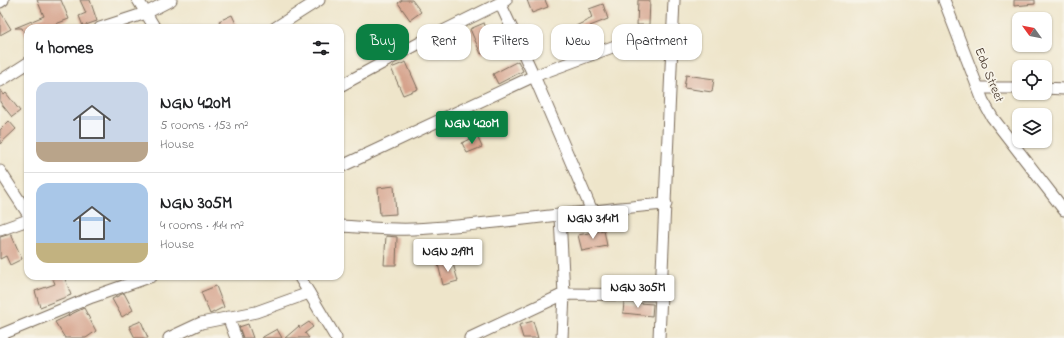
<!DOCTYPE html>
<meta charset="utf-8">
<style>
:root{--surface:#fff;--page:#f6f6f6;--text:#202124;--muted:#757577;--line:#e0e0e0;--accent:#0b8043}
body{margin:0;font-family:"Indie Flower",sans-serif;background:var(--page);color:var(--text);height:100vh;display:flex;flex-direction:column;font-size:15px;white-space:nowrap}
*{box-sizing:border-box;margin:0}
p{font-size:13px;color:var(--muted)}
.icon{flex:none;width:22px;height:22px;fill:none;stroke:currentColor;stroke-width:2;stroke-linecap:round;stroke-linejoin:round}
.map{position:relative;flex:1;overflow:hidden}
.panel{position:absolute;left:24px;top:24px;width:320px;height:256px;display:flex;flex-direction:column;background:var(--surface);border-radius:12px;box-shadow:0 1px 3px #0004}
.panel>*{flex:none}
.banner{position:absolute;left:356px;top:24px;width:380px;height:36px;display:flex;gap:8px}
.needle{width:26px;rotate:303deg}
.buttons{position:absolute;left:1012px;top:12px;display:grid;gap:8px}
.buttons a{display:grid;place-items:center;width:40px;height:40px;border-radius:8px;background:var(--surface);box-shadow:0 1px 3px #0004;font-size:20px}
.price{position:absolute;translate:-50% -34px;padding:0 9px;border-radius:4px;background:#fff;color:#222;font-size:13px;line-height:26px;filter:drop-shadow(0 1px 2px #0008)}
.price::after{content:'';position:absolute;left:50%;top:24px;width:12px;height:9px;margin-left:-6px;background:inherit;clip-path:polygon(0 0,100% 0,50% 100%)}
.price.current{background:var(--accent);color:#fff}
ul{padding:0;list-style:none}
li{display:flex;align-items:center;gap:12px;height:100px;padding:0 12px}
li+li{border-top:1px solid var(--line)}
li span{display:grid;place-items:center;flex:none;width:112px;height:80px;border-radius:12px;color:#555}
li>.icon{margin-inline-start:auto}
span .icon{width:48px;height:48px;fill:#fffc;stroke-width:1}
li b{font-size:17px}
h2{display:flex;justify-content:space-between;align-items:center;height:48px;padding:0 12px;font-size:17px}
.tag{padding:0 14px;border-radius:12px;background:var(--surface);box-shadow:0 1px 3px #0004;font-size:14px;line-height:36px}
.tag.current{background:var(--accent);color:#fff}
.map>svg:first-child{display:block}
.building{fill:#d6a38c}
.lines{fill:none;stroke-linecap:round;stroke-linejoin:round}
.minor-casing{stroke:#7a6b5a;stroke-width:13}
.minor{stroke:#fff;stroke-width:11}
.labels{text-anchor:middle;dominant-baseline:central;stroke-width:3.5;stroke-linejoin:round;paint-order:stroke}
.street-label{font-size:13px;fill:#3b2a1e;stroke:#f7f3e8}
</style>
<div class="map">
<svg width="1064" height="338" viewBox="0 0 1064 338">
<rect width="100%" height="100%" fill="#f7f3e8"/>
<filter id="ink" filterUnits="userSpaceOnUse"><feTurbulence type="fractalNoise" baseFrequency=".025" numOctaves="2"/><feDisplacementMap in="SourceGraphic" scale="8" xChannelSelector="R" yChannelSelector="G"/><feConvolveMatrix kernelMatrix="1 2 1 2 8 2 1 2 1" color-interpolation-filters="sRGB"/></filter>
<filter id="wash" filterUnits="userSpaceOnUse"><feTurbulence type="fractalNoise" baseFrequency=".012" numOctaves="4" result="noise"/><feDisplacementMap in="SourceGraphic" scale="16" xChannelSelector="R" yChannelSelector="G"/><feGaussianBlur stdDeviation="0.9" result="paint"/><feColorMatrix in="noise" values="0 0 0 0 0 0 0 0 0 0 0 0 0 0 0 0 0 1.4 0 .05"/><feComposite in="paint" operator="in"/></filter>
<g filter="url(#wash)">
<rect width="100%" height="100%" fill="#eee5ca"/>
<g id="blocks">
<g class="building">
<path d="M37 0H61L69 19 53 25 55 28H28V42L22 28H15L44 16Z"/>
<path d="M80 0H90L97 21 83 26 79 16 86 13Z"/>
<path d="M402 0H412L421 12 410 20 398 3Z"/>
<path d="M527 0H545L548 7 532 13Z"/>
<path d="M638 0H650L649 25H637Z"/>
<path d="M1014 0H1035V4L1014 6Z"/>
<path d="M603 4 608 19 590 26 596 39 584 45 576 26 592 18 589 9Z"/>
<path d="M0 11 11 29 0 35Z"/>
<path d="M232 15 238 28H222L219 21Z"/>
<path d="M484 23 495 48 481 54 470 29Z"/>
<path d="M518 61 523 71 498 84 493 74Z"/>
<path d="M406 62 418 89 403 95 391 68Z"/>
<path d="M686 75 714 79 712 92 684 88Z"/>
<path d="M0 89 4 95 6 93 20 111 12 117 0 102Z"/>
<path d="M9 121 16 129 0 144V130Z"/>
<path d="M477 136 482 147 467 153 462 143Z"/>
<path d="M394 186 396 214 380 215 378 188Z"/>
<path d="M604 230 607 246 582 251 578 235Z"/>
<path d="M11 234 22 259 10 265 6 256 0 259V237Z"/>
<path d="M386 236 397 237 396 265H384Z"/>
<path d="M452 260 458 281 443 285 438 264Z"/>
<path d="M52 276H64L71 295 40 307 35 291 55 284Z"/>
<path d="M216 286 224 307 210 314 201 292Z"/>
<path d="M124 293 133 310 122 317 112 299Z"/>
<path d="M624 302 653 304 652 316 623 313Z"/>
<path d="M84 308 96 331 86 338H65L55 322Z"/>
<path d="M141 321 148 338H135L129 326Z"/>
<path d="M533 321 538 338H523L519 325Z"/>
<path d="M309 322 313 327 305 333 309 338H285L299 326 300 328Z"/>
<path d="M248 324 253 338H243L239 327Z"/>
<path d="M277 329 282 338H261Z"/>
</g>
</g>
</g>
<g filter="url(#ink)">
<use href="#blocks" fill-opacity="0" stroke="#7a6b5a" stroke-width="1"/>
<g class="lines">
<g class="minor-casing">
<g id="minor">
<path d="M138 0 155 28"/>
<path d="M944 0 983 101 992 117 1064 210"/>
<path d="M0 2 3 0"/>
<path d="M500 3 534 76 592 211"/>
<path d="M100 28 146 13 171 0"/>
<path d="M275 28 319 0"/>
<path d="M0 81 28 63"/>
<path d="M340 86 427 39 506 0"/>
<path d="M979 88H1019"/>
<path d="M1045 88 1064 89"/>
<path d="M340 167 534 76 634 39 650 36H673"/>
<path d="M0 171 28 214"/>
<path d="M560 217 564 294 562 338"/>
<path d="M340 226C364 227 389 230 413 229 498 225 581 210 666 204"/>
<path d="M0 230 28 220"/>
<path d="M299 276 336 338"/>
<path d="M228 317 236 338"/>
<path d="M0 335 92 297 152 276"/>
<path d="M169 338 201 323 256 312 309 293"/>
<path d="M470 338 564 294 660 295"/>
<path d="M659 338 674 0"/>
</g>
</g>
<use href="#minor" class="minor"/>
</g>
</g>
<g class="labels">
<g class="street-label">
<text transform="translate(989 75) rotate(68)">Edo Street</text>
</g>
</g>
</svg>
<div class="buttons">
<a><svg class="needle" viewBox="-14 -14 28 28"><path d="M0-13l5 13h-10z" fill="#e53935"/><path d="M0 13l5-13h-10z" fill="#757577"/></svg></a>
<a><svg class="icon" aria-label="locate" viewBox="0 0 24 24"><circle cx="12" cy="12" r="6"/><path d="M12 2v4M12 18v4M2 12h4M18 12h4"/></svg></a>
<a><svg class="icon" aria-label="layers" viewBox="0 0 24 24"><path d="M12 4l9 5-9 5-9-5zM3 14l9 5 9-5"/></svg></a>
</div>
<b class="price current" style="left:472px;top:145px">NGN 420M</b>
<b class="price" style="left:593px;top:240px">NGN 314M</b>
<b class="price" style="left:448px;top:273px">NGN 219M</b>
<b class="price" style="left:638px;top:309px">NGN 305M</b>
<div class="banner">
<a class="tag current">Buy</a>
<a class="tag">Rent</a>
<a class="tag">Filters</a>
<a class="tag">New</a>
<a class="tag">Apartment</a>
</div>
<section class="panel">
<h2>4 homes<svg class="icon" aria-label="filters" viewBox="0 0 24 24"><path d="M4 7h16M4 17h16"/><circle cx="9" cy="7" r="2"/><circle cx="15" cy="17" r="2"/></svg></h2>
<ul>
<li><span style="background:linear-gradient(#c9d6e8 75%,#b9a48a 0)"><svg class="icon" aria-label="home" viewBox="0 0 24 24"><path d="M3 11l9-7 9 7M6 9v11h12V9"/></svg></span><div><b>NGN 420M</b><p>5 rooms · 153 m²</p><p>House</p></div></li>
<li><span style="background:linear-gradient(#a9c7e8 75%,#c2b280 0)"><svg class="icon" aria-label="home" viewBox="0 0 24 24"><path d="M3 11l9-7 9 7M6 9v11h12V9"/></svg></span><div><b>NGN 305M</b><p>4 rooms · 144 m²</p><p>House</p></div></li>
</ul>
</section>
</div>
